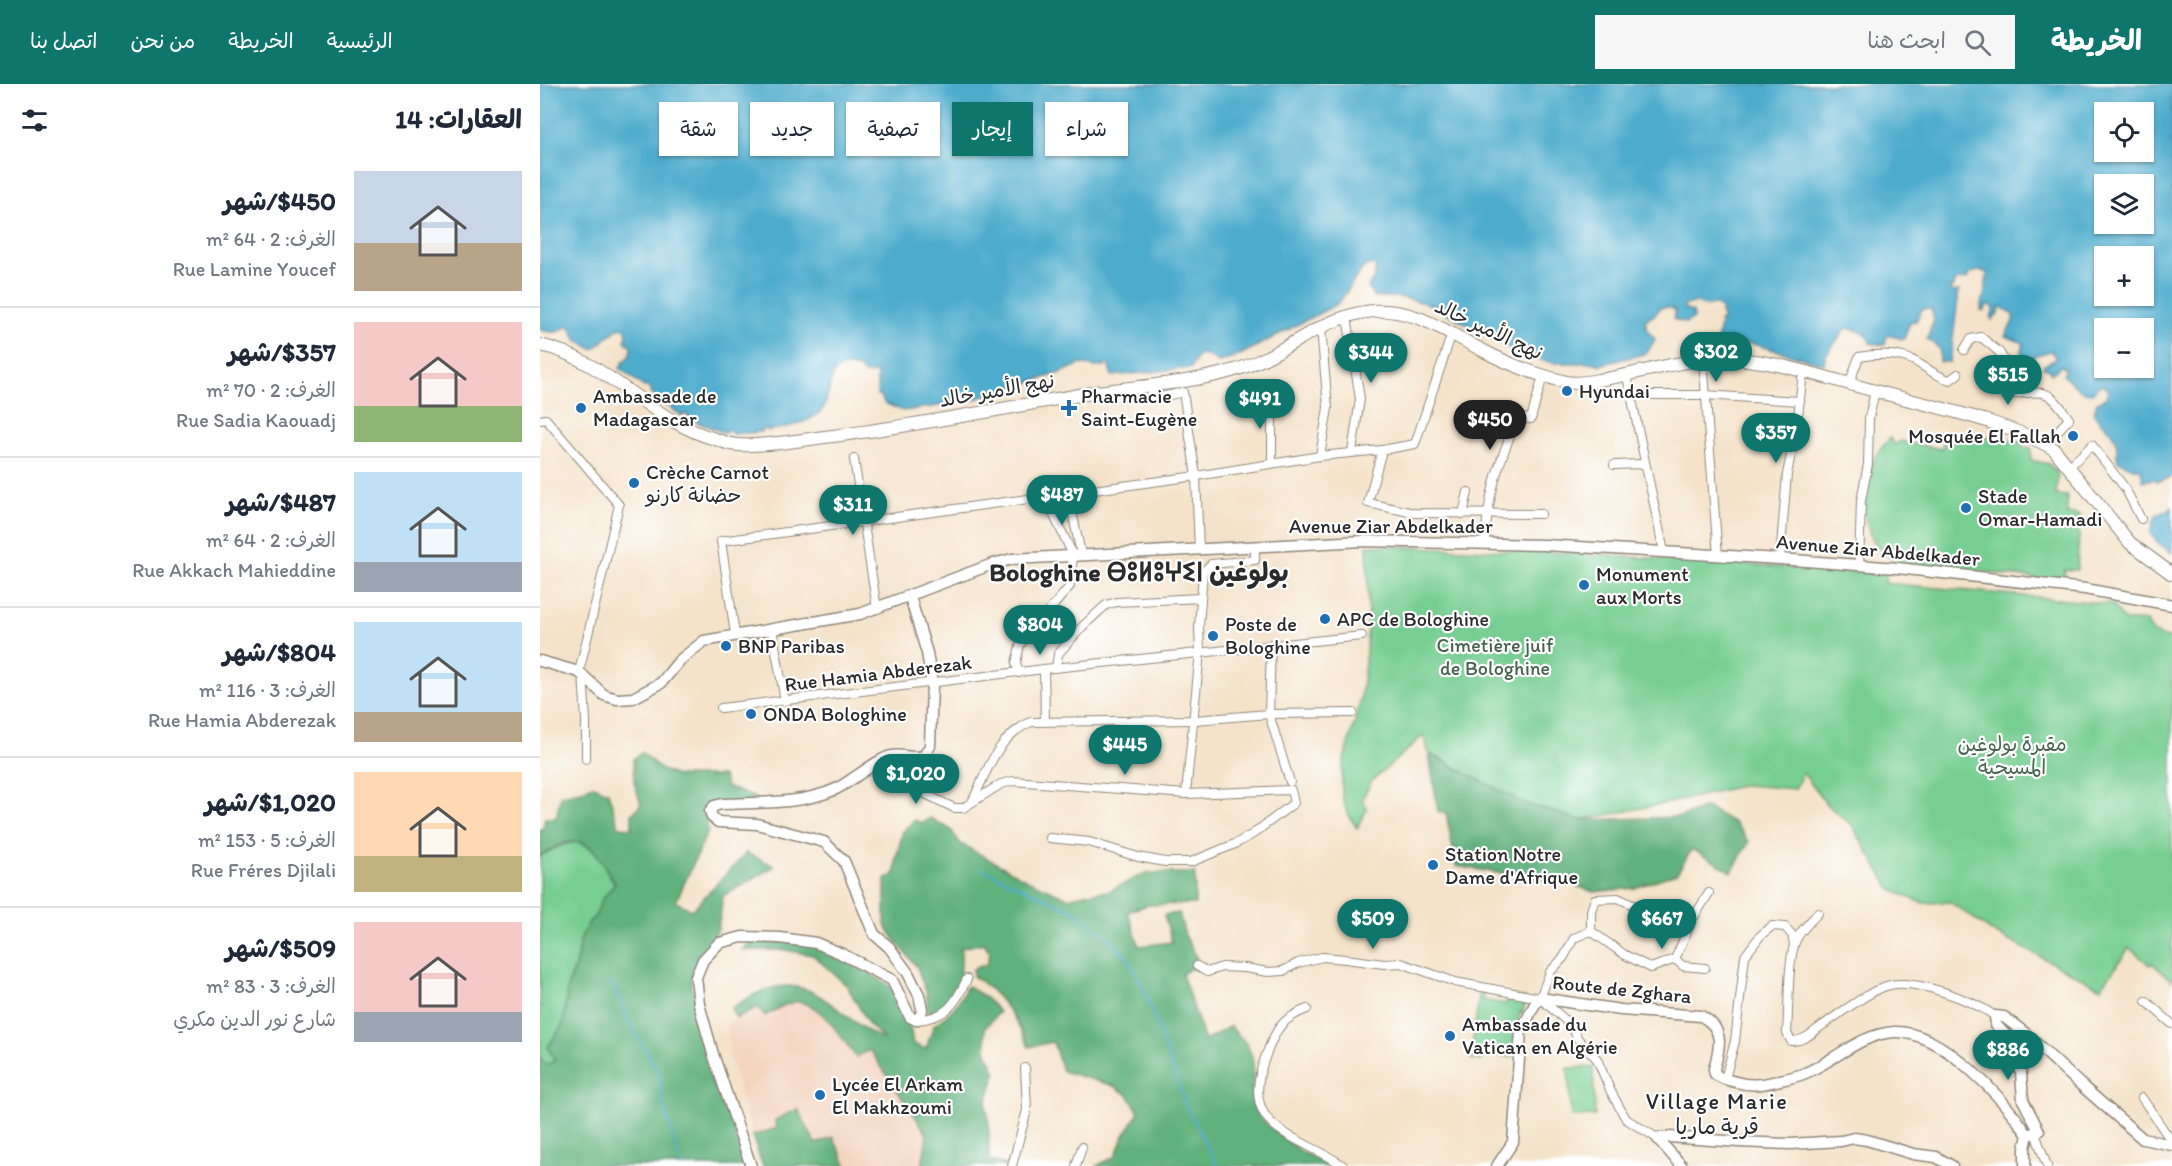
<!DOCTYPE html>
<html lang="ar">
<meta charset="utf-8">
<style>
:root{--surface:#fff;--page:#f6f6f7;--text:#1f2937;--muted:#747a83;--line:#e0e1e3;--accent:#0f766e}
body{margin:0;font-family:Itim,"Playpen Sans Arabic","Noto Sans Tifinagh",sans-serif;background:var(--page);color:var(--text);direction:rtl;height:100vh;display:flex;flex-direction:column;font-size:22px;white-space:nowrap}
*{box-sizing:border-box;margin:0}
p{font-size:20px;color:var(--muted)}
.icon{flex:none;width:33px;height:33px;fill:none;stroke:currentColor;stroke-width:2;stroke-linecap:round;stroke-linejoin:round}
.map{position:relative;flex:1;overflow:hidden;direction:ltr}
.panel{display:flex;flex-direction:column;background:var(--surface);width:540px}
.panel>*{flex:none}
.top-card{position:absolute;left:18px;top:18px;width:570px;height:54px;direction:rtl;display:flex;gap:12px}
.tools{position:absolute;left:1554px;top:18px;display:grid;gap:12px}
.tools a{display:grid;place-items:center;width:60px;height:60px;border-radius:0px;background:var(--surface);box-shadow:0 2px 4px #0004;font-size:30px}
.price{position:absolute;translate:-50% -51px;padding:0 14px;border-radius:21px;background:var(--accent);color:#fff;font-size:20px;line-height:39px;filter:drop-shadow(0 2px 3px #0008)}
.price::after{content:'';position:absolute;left:50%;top:36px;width:18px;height:14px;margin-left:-9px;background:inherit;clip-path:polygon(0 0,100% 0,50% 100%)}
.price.current{background:#222;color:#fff}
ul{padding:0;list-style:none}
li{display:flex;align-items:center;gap:18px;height:150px;padding:0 18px}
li+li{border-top:2px solid var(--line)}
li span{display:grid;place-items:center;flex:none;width:168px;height:120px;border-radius:0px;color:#555}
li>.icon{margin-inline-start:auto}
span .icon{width:72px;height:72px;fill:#fffc;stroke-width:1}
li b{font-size:26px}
h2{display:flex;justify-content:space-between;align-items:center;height:72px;padding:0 18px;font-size:26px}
.pill{padding:0 21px;border-radius:0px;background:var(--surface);box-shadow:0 2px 4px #0004;font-size:21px;line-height:54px}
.pill.current{background:var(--accent);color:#fff}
header{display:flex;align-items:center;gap:36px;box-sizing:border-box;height:84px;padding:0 30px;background:var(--accent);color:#fff}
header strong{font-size:28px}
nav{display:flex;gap:33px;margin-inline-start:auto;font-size:21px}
.search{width:420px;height:54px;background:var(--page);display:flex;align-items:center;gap:15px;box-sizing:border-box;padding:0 21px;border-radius:0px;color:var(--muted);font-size:22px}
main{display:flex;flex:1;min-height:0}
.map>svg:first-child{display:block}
.built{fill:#f3d4bf}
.green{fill:#77ce92;stroke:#517c5e;stroke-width:1.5}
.forest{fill:#61b17c;stroke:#466e54;stroke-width:1.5}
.water{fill:#4eaccc;stroke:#3c6c7c;stroke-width:1.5;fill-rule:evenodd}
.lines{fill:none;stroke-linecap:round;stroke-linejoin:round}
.stream{stroke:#4eaccc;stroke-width:2}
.street-casing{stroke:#90877a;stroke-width:10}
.secondary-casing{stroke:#90877a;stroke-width:13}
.primary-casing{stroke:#90877a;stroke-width:14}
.street{stroke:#fff;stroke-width:8}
.secondary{stroke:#fff;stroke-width:10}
.primary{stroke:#fff;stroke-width:12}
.poi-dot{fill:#1f6fb2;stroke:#fff;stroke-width:2}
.labels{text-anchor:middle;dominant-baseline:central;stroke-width:4.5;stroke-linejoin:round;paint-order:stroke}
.street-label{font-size:20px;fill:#2b2b2b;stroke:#fff}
.poi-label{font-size:20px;fill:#2b2b2b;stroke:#fff;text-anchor:start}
.park-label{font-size:20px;fill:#46644f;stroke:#fff}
.quarter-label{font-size:22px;letter-spacing:1.5px;fill:#2b2b2b;stroke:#fff}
.district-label{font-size:26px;font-weight:bold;fill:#2b2b2b;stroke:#fff}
</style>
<header>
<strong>الخريطة</strong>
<div class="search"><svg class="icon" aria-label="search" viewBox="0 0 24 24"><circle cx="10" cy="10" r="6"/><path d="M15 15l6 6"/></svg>ابحث هنا</div>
<nav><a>الرئيسية</a><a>الخريطة</a><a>من نحن</a><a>اتصل بنا</a></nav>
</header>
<main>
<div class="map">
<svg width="1632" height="1082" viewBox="0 0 1632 1082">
<rect width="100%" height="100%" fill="#fff"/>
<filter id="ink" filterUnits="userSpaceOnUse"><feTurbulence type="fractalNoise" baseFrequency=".0167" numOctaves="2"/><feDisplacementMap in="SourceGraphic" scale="12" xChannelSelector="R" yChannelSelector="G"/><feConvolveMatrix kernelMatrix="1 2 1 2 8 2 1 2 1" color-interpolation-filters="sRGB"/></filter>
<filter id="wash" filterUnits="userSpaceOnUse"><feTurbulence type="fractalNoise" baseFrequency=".008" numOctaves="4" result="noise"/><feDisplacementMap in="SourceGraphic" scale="24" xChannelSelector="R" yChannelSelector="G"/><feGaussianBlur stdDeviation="1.35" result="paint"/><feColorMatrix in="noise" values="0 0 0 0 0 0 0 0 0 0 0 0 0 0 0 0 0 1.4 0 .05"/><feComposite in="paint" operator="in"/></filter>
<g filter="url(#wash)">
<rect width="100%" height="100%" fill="#f4e3ca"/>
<path class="built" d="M252 918 272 922 286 934 316 973 330 966 387 1050 382 1082H307L293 1053 276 1061 237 1043 212 1052 189 970 188 938 219 923 225 932Z"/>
<g class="green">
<path d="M1414 350 1483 358V363L1491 364V376L1509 380 1518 390 1516 411 1527 412V430L1540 431 1537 486H1525L1524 493H1518L1517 497C1487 493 1456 490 1426 486 1401 484 1366 486 1345 470 1330 458 1325 440 1324 421 1323 397 1333 371 1350 354L1355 361 1360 357 1402 365 1404 352 1413 354Z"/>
<path d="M827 461 1048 470 1054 473 1060 469 1076 472 1346 490 1345 499 1571 520 1585 537H1607C1610 550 1620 552 1632 555V897L1612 879 1610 881 1589 864 1561 904 1456 850 1410 818 1382 819 1351 806 1312 741 1287 721 1263 689 1255 705 1205 701 1138 717 1041 736 986 720 947 703 904 676 889 670 884 651 832 697 822 715 827 725 817 744C809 732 803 722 802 707 799 676 814 647 820 617 829 566 829 513 827 461Z"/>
<path d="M37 758C64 766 59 780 75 799L61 817 56 831 49 838 41 854 35 883 28 902 23 940 8 963 15 976 7 982 0 974V772C14 766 22 759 37 758Z"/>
<path d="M940 906 945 907 943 916 966 920 969 911 985 914 983 929 980 928 973 973 943 970 941 977 930 975Z"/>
<path d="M1053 983 1055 1032 1031 1033 1028 984Z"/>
</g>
<g class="forest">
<path d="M102 669 122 686 137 692H183L187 703 213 713 219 717 165 728 168 747 136 818 152 826 206 769 235 782 183 812 178 846 153 885 151 902 205 1082H0V974L7 981 15 976 8 963 23 940 28 902 35 883 41 854 49 838 56 831 61 817 75 799C60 780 57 752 25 759 17 760 8 768 0 772V745H3L5 734H16L21 711 41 707 52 701 68 708 79 743 92 744V730L101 720 94 698 93 675Z"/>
<path d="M889 670 986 720 1040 736 1140 733 1166 723 1195 739 1209 758 1192 788 1152 765 1137 789 1095 804 1054 808 1033 801 916 782 906 728H898Z"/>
<path d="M390 734 410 745 421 760 487 796 528 814 549 809 569 807 606 789H655V820L608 821 588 827 599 862 632 858 624 831 639 829 645 851 659 879 642 890 665 957 690 942C696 949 707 958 710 967 719 987 707 1008 716 1027 722 1039 754 1063 766 1070 774 1075 783 1076 791 1082H556L575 1073 583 1053 599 1028 588 1011 574 1002 522 987 513 958 489 963C475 933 461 910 433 892V885L447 880 450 869 444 859 421 864C422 891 421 924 388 929L386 908 377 883 355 856 345 841V796L355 790 356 774 363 747 374 736 382 739Z"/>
<path d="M210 858C227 859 256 857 271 861 286 866 348 896 356 908 365 921 371 945 373 960L386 965 394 941C411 930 418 920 427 902L444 912 459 928 445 944 446 966 456 989 446 1020 449 1040V1076L470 1082H382L387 1050 330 966 316 973C302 955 277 911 251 919 242 921 233 928 225 932L218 923 196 934 191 924C200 919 210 912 220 908 275 884 298 937 344 955L328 939 307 902 273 871 244 866H202Z"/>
<path d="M258 1025 276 1060 293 1053 307 1082H223L212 1052 237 1044 235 1036Z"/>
</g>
<g class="water">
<path d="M0 0H1632V393L1616 398 1615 395 1603 397 1601 385 1593 384 1578 377C1575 371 1578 364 1576 357 1572 345 1559 340 1554 329L1557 318 1566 314 1568 305 1561 300 1552 309 1542 308 1523 291 1525 286 1521 281 1513 289H1510V286L1503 284 1504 281 1516 275 1511 267 1494 272 1493 279 1483 275 1481 267 1484 259 1465 252 1473 237V231L1460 222 1459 229 1452 236 1451 233 1454 226 1452 221 1446 222 1445 227 1441 226C1443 213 1447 201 1447 188L1438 187 1429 190 1428 195 1417 196 1410 206 1412 208 1419 207 1410 278H1400V265L1387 255 1394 236 1391 225H1382L1376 237 1370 238 1364 255 1347 251 1345 261 1330 259C1326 246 1318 247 1306 244L1286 271 1284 280 1213 260 1177 257 1180 241 1179 237 1182 236 1181 225 1176 221 1164 222 1156 218 1144 222V225L1153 228 1154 234 1146 239 1133 235 1136 227 1129 223H1121L1115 231 1105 236 1107 246 1115 255 1107 269 1060 281 1056 279H1014L982 271 892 221 860 213H834L828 203 834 194 836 182C835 182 829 180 827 181 820 183 807 212 797 220L702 270 679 278C664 272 662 261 651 284L572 292 568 280H565V282L555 283 541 280 520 289 435 315 392 323 363 327 344 319 341 312 337 311V289L324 290C321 284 316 282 308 282 284 282 294 318 278 330 265 340 244 344 228 347V345L221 346V348L192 350V348L186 347 185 349 149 335 150 333 144 330 142 332 110 309 111 306 106 302 104 303 80 284 84 277 90 272 91 262 85 257 87 250 85 244 82 243C68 249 64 259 53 265L36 256C33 250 34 244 26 242 19 251 10 248 0 246ZM1564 28H1604V68H1564ZM1564 100H1604V140H1564ZM1564 172H1604V212H1564ZM1564 244H1604V284H1564Z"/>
<path d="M1632 422V469L1620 461 1610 449 1616 431 1630 426Z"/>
</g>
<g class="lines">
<g class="stream">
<path d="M442 785 538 829 567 852 587 873 603 902 647 1023 678 1082"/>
<path d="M72 899 88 935 119 989 124 1024 142 1082"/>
</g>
</g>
</g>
<g filter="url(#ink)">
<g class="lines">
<g class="street-casing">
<g id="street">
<path d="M807 233 820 315 812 368"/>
<path d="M912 249 875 360 842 366 828 419 874 429 1001 430"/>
<path d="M1424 266 1431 255 1441 253 1459 268 1466 279 1475 281 1470 310C1506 308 1508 303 1529 335L1505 360"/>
<path d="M1163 275 1178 472"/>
<path d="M1087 292 1124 468"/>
<path d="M1309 300 1319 273C1334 270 1357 269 1372 276 1385 282 1395 292 1410 296L1418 290"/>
<path d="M605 302 622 313 643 308 656 392 659 465"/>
<path d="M1091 311H1164L1260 317"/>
<path d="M730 312 732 336V379"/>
<path d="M0 336 6 335 79 421 39 588"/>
<path d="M780 372 788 324 781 244"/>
<path d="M314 375 337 525"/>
<path d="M1074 381 1104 380"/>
<path d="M1529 383 1552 361 1585 404 1601 435"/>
<path d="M528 408 541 470"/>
<path d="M923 430 928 408"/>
<path d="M945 460C947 411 959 379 977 334L991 335 1003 292"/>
<path d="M1240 475 1247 390 1257 341 1263 288"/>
<path d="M1319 481 1321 417 1328 380 1329 334 1335 307"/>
<path d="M232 545 245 617"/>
<path d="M195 550 181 457 656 392 780 372 842 366"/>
<path d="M731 560 729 630 750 698"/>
<path d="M516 583 518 570 543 542 566 521 577 518 661 514"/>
<path d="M504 585 505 637"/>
<path d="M479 589 476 579 480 561 530 502 533 471 505 413"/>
<path d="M43 590 46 636V675"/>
<path d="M181 624 504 585 822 552"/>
<path d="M384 672 368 695 371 703 414 724H423L461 700 473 697 646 710 751 706 754 719 713 750 695 760 651 778H625L598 773 549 758 510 754"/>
<path d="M646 710 660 568 659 543 663 488 671 480 715 476V462"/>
<path d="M433 716C448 685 457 653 491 638L655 636 729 630 813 629"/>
<path d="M1278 829C1271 837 1262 845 1257 854 1247 872 1249 926 1247 949L1251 957C1264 958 1273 948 1283 941 1299 930 1328 908 1346 902 1374 893 1432 916 1455 932"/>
<path d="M1051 847 1085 871 1111 884 1135 875 1152 836 1169 809"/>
<path d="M1135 875 1143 882 1165 884"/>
<path d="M657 882 667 888 682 883 705 884 728 888 743 887 758 879 782 873 806 875 844 880 861 879 915 898 1000 914"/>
<path d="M1000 914 1010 888 1024 873 1034 854 1051 847V827L1055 815 1078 814 1112 830"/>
<path d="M1001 915 1031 941 1038 955 1057 975 1071 1008 1086 1035 1117 1054"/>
<path d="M1606 917 1632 940"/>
<path d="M767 925C741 935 736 945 726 971 696 1047 756 1049 804 1082"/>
<path d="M376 936C406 934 415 921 427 895"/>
<path d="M1185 995 1195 957 1205 872 1220 852 1232 842 1245 843 1252 851 1254 860"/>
<path d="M1602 1014 1632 1058"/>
<path d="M1495 1049 1507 1082"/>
<path d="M472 1082 487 1026 485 984"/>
<path d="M536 1082 542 1063"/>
</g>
</g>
<g class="secondary-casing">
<g id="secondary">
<path d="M0 577 39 588 64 611 77 615 93 614 121 599 140 576 164 557 320 530 450 481 472 475 823 457 1005 461 1240 475 1357 484 1545 505 1632 521"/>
<path d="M211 1082 173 970 159 920 156 893 163 876 179 859 202 853 240 854 276 859 300 869 352 896 370 933 376 936 381 931 382 925 379 911 368 889 349 863 334 850 304 777 284 758 217 740 178 738 172 733 170 727 174 722 182 720C220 718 261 721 296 705 311 698 338 674 352 672 362 670 373 675 384 672L390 662 392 599 387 569 370 513"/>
<path d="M957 1082 973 1058 981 947 995 920 1000 914 1081 926 1161 932C1185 944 1180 963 1174 985L1175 990C1181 995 1188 996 1196 998 1209 1002 1222 1001 1236 997 1245 995 1255 993 1263 990 1293 978 1320 950 1354 948 1402 946 1463 1014 1488 1051L1499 1047 1483 1016 1481 989 1474 960 1456 941 1455 932 1464 933 1485 949 1542 1002 1603 1055 1632 1061"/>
<path d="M1142 1082 1117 1054 1129 1053 1199 1058 1250 1060 1301 1057 1314 1054 1327 1056 1373 1070 1396 1073 1412 1082"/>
<path d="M1485 1082V1064L1488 1051"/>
</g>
</g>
<g class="primary-casing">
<path id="primary" d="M0 261C66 275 110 337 175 355 182 357 190 361 198 361 225 363 265 355 293 352 378 341 461 325 545 310 594 302 649 300 695 286 741 273 778 235 826 228 868 221 902 245 938 264 966 279 995 291 1027 298 1037 300 1048 298 1058 296 1095 291 1132 278 1168 275 1226 271 1284 294 1339 308 1394 323 1465 337 1514 365L1590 459 1632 490"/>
</g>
<use href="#street" class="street"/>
<use href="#secondary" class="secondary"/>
<use href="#primary" class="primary"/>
</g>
</g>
<g class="poi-dot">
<circle cx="1027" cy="307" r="6"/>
<circle cx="41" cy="324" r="6"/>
<path d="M526 315h6v6h6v6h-6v6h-6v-6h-6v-6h6z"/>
<circle cx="1533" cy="352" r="6"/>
<circle cx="94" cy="399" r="6"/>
<circle cx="1426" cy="424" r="6"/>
<circle cx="1044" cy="501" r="6"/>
<circle cx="785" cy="535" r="6"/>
<circle cx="673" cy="552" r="6"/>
<circle cx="186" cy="562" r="6"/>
<circle cx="211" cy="630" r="6"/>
<circle cx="893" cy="781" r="6"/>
<circle cx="910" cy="952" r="6"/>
<circle cx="280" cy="1011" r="6"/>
</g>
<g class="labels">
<g class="street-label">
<text transform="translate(949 245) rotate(25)">نهج الأمير خالد</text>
<text transform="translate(457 306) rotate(-10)">نهج الأمير خالد</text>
<text x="851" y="442">Avenue Ziar Abdelkader</text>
<text transform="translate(1338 466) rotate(5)">Avenue Ziar Abdelkader</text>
<text transform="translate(338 589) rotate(-7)">Rue Hamia Abderezak</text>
<text transform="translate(1082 905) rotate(6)">Route de Zghara</text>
</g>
<g class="poi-label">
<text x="1039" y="307">Hyundai</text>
<text x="53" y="312">Ambassade de<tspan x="53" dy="23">Madagascar</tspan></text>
<text x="541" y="312">Pharmacie<tspan x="541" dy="23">Saint-Eugène</tspan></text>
<text x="1521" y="352" text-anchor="end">Mosquée El Fallah</text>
<text x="106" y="388">Crèche Carnot<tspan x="106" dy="23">حضانة كارنو</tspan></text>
<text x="1438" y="412">Stade<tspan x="1438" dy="23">Omar-Hamadi</tspan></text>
<text x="1056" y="490">Monument<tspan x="1056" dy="23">aux Morts</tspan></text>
<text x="797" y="535">APC de Bologhine</text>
<text x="685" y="540">Poste de<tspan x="685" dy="23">Bologhine</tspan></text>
<text x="198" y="562">BNP Paribas</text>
<text x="223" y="630">ONDA Bologhine</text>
<text x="905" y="770">Station Notre<tspan x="905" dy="23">Dame d'Afrique</tspan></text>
<text x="922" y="940">Ambassade du<tspan x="922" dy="23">Vatican en Algérie</tspan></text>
<text x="292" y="1000">Lycée El Arkam<tspan x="292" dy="23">El Makhzoumi</tspan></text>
</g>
<g class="park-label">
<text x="955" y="561">Cimetière juif<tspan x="955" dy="23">de Bologhine</tspan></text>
<text x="1472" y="660">مقبرة بولوغين<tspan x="1472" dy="23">المسيحية</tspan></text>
</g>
<g class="quarter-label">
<text x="1177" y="1017">Village Marie<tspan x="1177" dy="25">قرية ماريا</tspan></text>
</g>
<g class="district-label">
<text x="599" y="488">Bologhine ⴱⵓⵍⵓⵖⵉⵏ بولوغين</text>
</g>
</g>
</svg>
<div class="tools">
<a><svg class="icon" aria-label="locate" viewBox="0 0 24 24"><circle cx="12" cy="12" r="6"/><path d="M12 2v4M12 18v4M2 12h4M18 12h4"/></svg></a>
<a><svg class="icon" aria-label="layers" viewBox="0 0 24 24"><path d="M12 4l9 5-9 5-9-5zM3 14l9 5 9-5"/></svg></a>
<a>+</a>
<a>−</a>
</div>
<b class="price" style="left:1176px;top:299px">$302</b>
<b class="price" style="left:831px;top:300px">$344</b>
<b class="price" style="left:1468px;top:322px">$515</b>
<b class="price" style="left:720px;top:346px">$491</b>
<b class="price current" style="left:950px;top:367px">$450</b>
<b class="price" style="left:1236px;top:380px">$357</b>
<b class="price" style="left:522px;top:442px">$487</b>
<b class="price" style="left:313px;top:452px">$311</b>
<b class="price" style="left:500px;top:572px">$804</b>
<b class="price" style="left:585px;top:692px">$445</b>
<b class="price" style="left:376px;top:721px">$1,020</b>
<b class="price" style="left:833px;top:866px">$509</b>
<b class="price" style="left:1122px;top:866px">$667</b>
<b class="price" style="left:1468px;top:997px">$886</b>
<div class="top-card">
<a class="pill">شراء</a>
<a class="pill current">إيجار</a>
<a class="pill">تصفية</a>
<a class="pill">جديد</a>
<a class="pill">شقة</a>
</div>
</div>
<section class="panel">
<h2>العقارات: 14<svg class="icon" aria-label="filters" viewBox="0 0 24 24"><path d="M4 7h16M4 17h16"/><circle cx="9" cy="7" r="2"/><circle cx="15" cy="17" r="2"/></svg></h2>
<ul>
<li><span style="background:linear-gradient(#c9d6e8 60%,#b9a48a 0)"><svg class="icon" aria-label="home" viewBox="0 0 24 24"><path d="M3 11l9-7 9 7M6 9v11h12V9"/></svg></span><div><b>$450/شهر</b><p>الغرف: 2 · 64 m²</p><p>Rue Lamine Youcef</p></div></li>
<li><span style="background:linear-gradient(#f6c9c9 70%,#8fb573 0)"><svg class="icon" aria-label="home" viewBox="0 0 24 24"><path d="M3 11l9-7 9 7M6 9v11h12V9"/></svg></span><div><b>$357/شهر</b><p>الغرف: 2 · 70 m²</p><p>Rue Sadia Kaouadj</p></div></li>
<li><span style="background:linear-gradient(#bfe0f5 75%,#9aa5b1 0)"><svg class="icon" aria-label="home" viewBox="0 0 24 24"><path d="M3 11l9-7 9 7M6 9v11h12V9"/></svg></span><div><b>$487/شهر</b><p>الغرف: 2 · 64 m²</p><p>Rue Akkach Mahieddine</p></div></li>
<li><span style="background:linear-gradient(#bfe0f5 75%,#b9a48a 0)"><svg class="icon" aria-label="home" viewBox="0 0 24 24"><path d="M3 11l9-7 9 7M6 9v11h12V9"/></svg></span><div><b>$804/شهر</b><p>الغرف: 3 · 116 m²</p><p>Rue Hamia Abderezak</p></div></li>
<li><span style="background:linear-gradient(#ffd9b3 70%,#c2b280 0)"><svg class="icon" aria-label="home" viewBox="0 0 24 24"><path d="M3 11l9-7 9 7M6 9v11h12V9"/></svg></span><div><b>$1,020/شهر</b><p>الغرف: 5 · 153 m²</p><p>Rue Fréres Djilali</p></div></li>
<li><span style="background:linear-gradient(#f6c9c9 75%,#9aa5b1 0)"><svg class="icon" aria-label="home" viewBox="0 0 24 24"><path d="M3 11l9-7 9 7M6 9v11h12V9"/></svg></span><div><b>$509/شهر</b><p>الغرف: 3 · 83 m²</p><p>شارع نور الدين مكري</p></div></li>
</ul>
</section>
</main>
